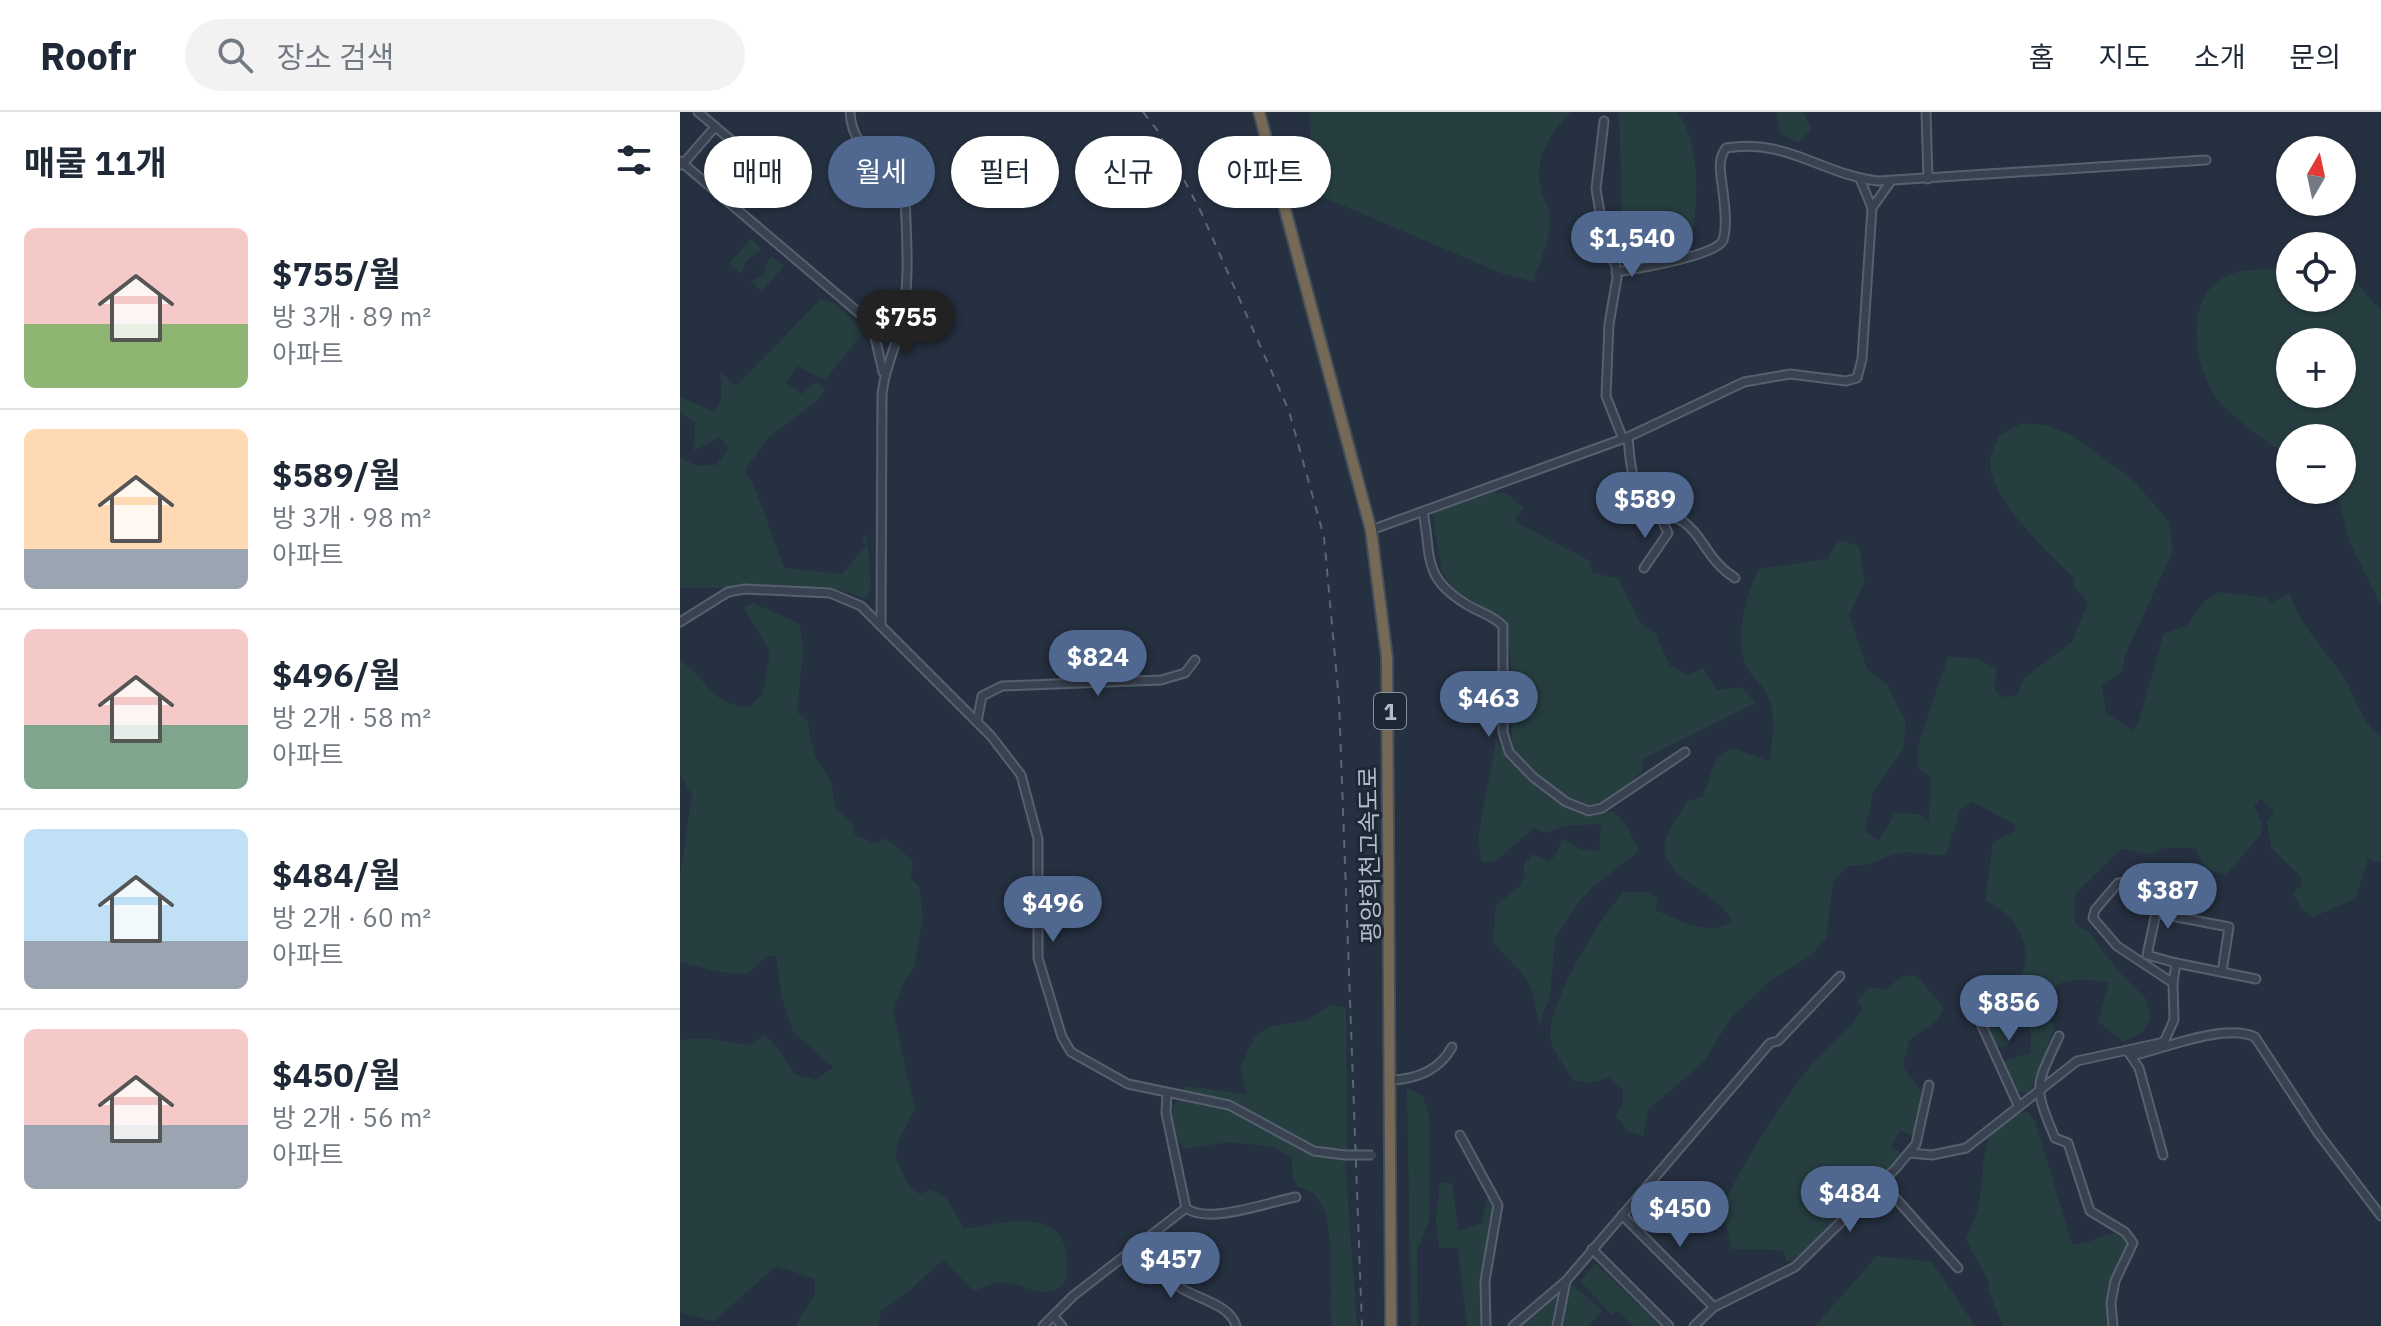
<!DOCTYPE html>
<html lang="ko">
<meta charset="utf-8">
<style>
:root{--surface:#fff;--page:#f2f2f3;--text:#1f2937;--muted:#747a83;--line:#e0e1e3;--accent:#50688f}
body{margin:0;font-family:"IBM Plex Sans","Noto Sans KR",sans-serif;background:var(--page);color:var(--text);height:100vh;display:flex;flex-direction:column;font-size:30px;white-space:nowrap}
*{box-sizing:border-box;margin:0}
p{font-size:26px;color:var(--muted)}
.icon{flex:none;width:44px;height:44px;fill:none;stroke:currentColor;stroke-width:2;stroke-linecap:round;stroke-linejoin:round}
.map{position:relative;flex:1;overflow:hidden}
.sheet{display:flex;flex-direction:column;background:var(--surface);width:680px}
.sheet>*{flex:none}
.top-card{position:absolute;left:24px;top:24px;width:760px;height:72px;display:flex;gap:16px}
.needle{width:52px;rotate:9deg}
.controls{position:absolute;left:1596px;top:24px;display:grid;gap:16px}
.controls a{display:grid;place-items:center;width:80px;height:80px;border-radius:50%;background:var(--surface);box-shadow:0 2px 6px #0004;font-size:40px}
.price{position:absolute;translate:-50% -68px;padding:0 18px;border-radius:28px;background:var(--accent);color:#fff;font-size:26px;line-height:52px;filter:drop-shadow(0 2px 4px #0008)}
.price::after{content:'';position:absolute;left:50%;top:48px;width:24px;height:18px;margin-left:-12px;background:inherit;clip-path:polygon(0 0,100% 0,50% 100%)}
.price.active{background:#222;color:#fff}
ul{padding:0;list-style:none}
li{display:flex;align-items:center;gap:24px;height:200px;padding:0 24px}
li+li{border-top:2px solid var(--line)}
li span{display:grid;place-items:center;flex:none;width:224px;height:160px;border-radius:12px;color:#555}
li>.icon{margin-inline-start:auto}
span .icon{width:96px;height:96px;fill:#fffc;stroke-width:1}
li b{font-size:34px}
h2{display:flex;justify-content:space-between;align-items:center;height:96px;padding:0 24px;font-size:34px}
.chip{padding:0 28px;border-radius:36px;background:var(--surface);box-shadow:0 2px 6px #0004;font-size:28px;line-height:72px}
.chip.active{background:var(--accent);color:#fff}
header{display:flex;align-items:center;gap:48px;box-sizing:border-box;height:112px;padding:0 40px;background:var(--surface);border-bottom:2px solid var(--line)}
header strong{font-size:38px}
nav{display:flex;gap:44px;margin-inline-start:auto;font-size:28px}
.search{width:560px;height:72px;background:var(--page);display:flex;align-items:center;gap:20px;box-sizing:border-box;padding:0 28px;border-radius:44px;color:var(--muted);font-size:30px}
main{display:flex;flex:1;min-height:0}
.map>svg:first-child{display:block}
.green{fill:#273e41;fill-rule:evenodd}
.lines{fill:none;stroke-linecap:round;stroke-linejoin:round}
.minor-casing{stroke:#57606d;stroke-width:11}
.highway-casing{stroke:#444d5a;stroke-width:14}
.minor{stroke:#394250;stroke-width:7}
.highway{stroke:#766956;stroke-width:10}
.rail{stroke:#5b6677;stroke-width:2;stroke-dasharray:8 8;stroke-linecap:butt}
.minor-bridge-casing{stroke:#57606d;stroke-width:11;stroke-linecap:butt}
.minor-bridge{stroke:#394250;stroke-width:7}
.labels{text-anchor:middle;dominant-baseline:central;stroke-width:6;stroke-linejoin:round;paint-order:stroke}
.shield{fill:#1e2735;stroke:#88909d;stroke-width:2}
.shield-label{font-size:22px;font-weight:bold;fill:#b5bdca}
.street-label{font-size:24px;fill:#b5bdca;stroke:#1e2735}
</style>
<header>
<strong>Roofr</strong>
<div class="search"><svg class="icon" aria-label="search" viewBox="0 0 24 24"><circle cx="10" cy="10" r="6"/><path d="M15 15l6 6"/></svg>장소 검색</div>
<nav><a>홈</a><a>지도</a><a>소개</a><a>문의</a></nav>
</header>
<main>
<section class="sheet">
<h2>매물 11개<svg class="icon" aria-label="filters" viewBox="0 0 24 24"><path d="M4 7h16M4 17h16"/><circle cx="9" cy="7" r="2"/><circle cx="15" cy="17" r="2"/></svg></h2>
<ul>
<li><span style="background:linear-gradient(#f6c9c9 60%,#8fb573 0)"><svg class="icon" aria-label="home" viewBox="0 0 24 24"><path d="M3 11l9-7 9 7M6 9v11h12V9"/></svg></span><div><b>$755/월</b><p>방 3개 · 89 m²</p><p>아파트</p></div></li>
<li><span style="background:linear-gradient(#ffd9b3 75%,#9aa5b1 0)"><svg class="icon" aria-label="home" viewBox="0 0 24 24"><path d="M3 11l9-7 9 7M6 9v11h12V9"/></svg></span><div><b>$589/월</b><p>방 3개 · 98 m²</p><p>아파트</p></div></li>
<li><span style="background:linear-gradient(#f6c9c9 60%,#7fa58c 0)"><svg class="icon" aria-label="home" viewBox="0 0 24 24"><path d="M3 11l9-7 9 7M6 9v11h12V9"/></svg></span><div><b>$496/월</b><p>방 2개 · 58 m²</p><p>아파트</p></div></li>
<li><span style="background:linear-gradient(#bfe0f5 70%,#9aa5b1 0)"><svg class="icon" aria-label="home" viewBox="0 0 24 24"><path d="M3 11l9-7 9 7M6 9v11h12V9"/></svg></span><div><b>$484/월</b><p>방 2개 · 60 m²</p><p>아파트</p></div></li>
<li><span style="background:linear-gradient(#f6c9c9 60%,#9aa5b1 0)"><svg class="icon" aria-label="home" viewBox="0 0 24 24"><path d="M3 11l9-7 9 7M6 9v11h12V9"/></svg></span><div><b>$450/월</b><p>방 2개 · 56 m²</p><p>아파트</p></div></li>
</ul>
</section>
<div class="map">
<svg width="1701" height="1214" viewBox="0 0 1701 1214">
<rect width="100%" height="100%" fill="#253040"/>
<g class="green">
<path d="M630 0H891C872 19 855 44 860 73 863 88 872 99 870 115 868 133 858 152 854 170L821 161 643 85 631 47Z"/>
<path d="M939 0H997C1020 30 1018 82 1013 119 992 135 979 138 953 132L942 100Z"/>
<path d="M1096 0H1123L1131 17 1119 31 1100 22Z"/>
<path d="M71 127 82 137 66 149 61 162 49 152Z"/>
<path d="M92 144 104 154 82 179 71 169 84 163 86 152Z"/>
<path d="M1610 154V186H1662V158C1679 168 1685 185 1701 197V494L1669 429 1658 382 1653 378H1662V326H1610V347C1592 332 1550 305 1538 288 1513 255 1502 182 1549 163 1569 154 1590 161 1610 154ZM1610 230H1662V282H1610Z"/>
<path d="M140 188 152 190 182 215V222L145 268 117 254 106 270 122 282 136 270 146 276 139 287 88 326 65 358 76 379 104 456 162 462 186 434 181 426 187 423 191 475 186 487 154 476H0V345L17 354 36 353 49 336 39 325 14 339 15 310 0 301V285L33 299 41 290V260L56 274Z"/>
<path d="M1342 311 1367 313 1393 324 1454 369 1489 410 1493 439 1445 543 1443 558 1422 574 1426 601 1453 618 1458 611 1484 521 1507 514 1523 491 1539 480 1586 486 1590 491 1610 482C1621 515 1642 534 1661 561 1675 581 1680 610 1701 625V751L1688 747 1675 787 1633 805 1621 796 1613 782 1621 773V765L1591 736 1587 708 1594 701 1581 687 1574 694 1582 711 1581 722 1546 763 1525 756 1515 736H1485L1468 742 1441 737 1395 782V812L1410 821 1438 859 1466 887 1471 905 1462 921 1443 930 1418 909 1429 871C1391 864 1379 865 1354 896L1375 914 1355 970 1347 981 1336 979 1323 949 1351 941V921L1346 911 1328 920V934L1317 935 1294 886 1303 879 1328 884C1332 877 1339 870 1342 862 1355 833 1332 799 1305 789L1313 731 1336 718 1333 711 1292 690 1280 698 1266 742C1251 745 1237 739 1222 741 1200 744 1195 755 1168 754L1153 769 1146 826 1134 841 1090 869 1052 905 1023 950 968 998 963 1024 948 1019 936 1004 943 991V977L929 966 910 971 894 969C885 955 872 940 870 924 867 894 922 801 944 780H969L978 787 975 798C999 808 1028 825 1052 810 1043 781 977 766 985 730 988 717 1000 702 1007 690L1023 684 1036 647 1051 636 1089 649C1093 632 1096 598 1087 582 1078 567 1065 561 1062 541 1058 510 1067 485 1078 457L1148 447 1158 428 1179 434 1185 469 1169 503 1187 557 1207 573 1226 610 1223 637 1193 680 1185 720 1199 728 1215 701 1238 702 1249 709 1251 665 1238 657V633L1268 545 1294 546 1316 556 1315 579 1322 585 1337 583 1344 566 1392 530 1408 490 1394 475V466C1370 443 1308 385 1310 349 1311 341 1316 332 1318 325Z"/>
<path d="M805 379 827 382 844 396 834 409 910 449 912 461 938 466 961 512 975 521 990 554 1009 563 1023 556 1037 578 1062 575 1075 591 963 647 961 660C948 673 930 694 910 694 886 695 845 652 832 634L831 546 826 511 773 476 762 460 752 400Z"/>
<path d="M73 491 120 512 123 539 117 600 127 608 135 646 151 669 156 698 173 711 175 723 196 732 206 726 233 749 231 767 239 774 243 807 233 859 223 870 213 900 235 997 217 1032 216 1047 230 1076 240 1082 251 1077 267 1087 284 1117C321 1111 387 1091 387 1151 387 1161 388 1173 377 1177 356 1187 337 1167 317 1171 310 1172 301 1177 294 1179L263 1148 230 1178 201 1199 198 1214H115L135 1183V1167L96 1154 33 1210 0 1200V928L27 926 69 933 85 923 101 940 114 962 136 968 153 955 113 920 102 886 96 844H87L68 862 39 860 0 850V766L12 683 0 663V549C29 566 28 593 69 595L83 582 90 540 64 496Z"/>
<path d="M816 628C836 657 870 696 908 702 915 703 925 700 933 699L947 714 959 739 915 773 898 791 875 827 870 885 859 914C851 857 845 869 813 829L816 793 838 776 845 763 843 754 853 742 868 750 875 744 882 726 900 737 919 739 921 712 884 714 867 721 854 716 816 749 802 750 798 726Z"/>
<path d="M1236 863 1264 896 1258 908 1229 928 1223 955 1243 981 1234 1025 1221 1018 1211 1034 1222 1042 1186 1078 1178 1072 1171 1080 1176 1089 1126 1139 1107 1150 1103 1138 1051 1137 1042 1092C1069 1046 1094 999 1128 957 1145 936 1166 921 1182 898L1178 888 1190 875 1205 878 1221 865Z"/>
<path d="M652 893 666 896 667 1038 641 1036 552 990 503 980 504 974 567 982 560 957 574 926 589 915 626 908Z"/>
<path d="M727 976 743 984 749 1004V1108L737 1139 738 1214H731Z"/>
<path d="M503 988 548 997 629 1040 665 1048 677 1214H652C649 1185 655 1116 642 1093 626 1063 611 1093 612 1045L592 1035 550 1030 504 1037C493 1021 487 1008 496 990Z"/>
<path d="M1348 1000 1355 1009 1392 1132C1413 1135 1431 1110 1449 1128L1433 1162 1428 1189 1430 1214H1323L1308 1178 1309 1170 1286 1128C1291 1115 1298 1101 1300 1087 1306 1051 1297 1004 1348 1000Z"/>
<path d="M760 1070 772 1071 778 1119 802 1111 808 1082 814 1094 804 1163 803 1214H787L778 1136H759L756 1106Z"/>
<path d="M1197 1144 1252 1150 1295 1214H1135Z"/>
<path d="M915 1151 981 1214H953L937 1198 932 1203 900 1169Z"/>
<path d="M892 1172 922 1199 908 1214H880Z"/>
<path d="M881 1181 874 1214H840L877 1182Z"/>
</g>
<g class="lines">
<g class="minor-casing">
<g id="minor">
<path d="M18 0 104 73"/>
<path d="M170 0C172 45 213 46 225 81 226 123 231 170 221 211 216 236 204 257 202 283L201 514"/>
<path d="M1246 0 1248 67"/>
<path d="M924 9 916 77 926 135 936 154 937 166 929 212 926 284 943 327"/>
<path d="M0 49 192 212 203 260"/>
<path d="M2 53 35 15"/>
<path d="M1192 96 1211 69"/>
<path d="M936 160C955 157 1037 144 1043 128 1048 113 1044 87 1042 72 1040 58 1038 47 1046 36 1108 26 1140 62 1198 69L1526 48"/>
<path d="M192 212 207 216 221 213"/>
<path d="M948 325C951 356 950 385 982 401 989 404 999 406 1005 411 1024 425 1027 448 1055 466"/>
<path d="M743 400C752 443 741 465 786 492 798 500 813 503 823 514V620L829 640 853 665 886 690 909 699 922 696 1005 640"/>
<path d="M691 418 948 325 1064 270 1110 262 1166 269 1177 266 1182 247 1192 96 1180 67"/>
<path d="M964 456 988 421 979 401"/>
<path d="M0 510 48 480 65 477 150 481 181 494 311 624 341 663 358 727V846L382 925 391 940 448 972 549 993 634 1039 665 1043"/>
<path d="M297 610 302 584 322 574 481 568 505 561 515 548"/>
<path d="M1496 851 1576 867"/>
<path d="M1493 871 1496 851 1467 843 1476 801 1549 815 1542 860"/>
<path d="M1288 883 1338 993"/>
<path d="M1379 924C1355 976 1353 973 1375 1026L1388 1031 1410 1099 1445 1120 1453 1131 1435 1169 1431 1191 1433 1214"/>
<path d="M1449 941 1459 956 1483 1043"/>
<path d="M1452 944C1485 936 1545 911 1575 925L1638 1021 1701 1104"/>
<path d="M711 968C736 967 760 958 772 935"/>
<path d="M487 982 486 1001 506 1096C528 1113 588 1090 616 1085"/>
<path d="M780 1023 818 1093 805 1169 806 1214"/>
<path d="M1229 1041 1252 1043 1286 1036 1397 949 1484 930 1494 908 1493 871 1437 834 1413 806 1415 798 1438 771 1454 769 1477 774"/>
<path d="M1201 1070 1278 1156"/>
<path d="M942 1103 1034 1195"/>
<path d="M463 1133C475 1148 484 1164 501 1176 518 1187 551 1193 556 1214"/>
<path d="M912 1137 989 1214"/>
<path d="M373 1204 382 1214"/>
<path d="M363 1214 393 1184 506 1096"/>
<path d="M833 1214 886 1169 1090 931 1098 929 1160 864"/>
<path d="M877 1214 886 1169"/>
<path d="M1014 1214 1034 1195 1115 1155 1216 1056 1236 1032 1249 973"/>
</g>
</g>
<g class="highway-casing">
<path id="highway" d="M579 0 691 418 707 546 711 1214"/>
</g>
<use href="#minor" class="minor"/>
<use href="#highway" class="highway"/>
<path class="rail" d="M463 0 478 19 521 100 609 299 644 425 659 589 682 1214"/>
<g class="minor-bridge-casing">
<path id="minor-bridge" d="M665 1043H693"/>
</g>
<use href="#minor-bridge" class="minor-bridge"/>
</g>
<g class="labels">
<rect class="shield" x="694" y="581" width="32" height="36" rx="6"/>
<g class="shield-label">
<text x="710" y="599">1</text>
</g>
<g class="street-label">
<text transform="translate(689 743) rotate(-91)">평양희천고속도로</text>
</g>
</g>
</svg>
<div class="controls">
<a><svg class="needle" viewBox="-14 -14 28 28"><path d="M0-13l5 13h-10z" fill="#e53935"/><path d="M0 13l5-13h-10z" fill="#747a83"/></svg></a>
<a><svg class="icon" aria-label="locate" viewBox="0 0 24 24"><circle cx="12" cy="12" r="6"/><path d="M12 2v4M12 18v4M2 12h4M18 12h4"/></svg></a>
<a>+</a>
<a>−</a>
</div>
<b class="price" style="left:952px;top:167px">$1,540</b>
<b class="price active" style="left:226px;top:246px">$755</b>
<b class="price" style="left:965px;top:428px">$589</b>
<b class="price" style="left:418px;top:586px">$824</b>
<b class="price" style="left:809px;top:627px">$463</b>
<b class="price" style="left:1488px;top:819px">$387</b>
<b class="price" style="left:373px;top:832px">$496</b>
<b class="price" style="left:1329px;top:931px">$856</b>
<b class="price" style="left:1170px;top:1122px">$484</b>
<b class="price" style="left:1000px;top:1137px">$450</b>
<b class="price" style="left:491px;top:1188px">$457</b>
<div class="top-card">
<a class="chip">매매</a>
<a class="chip active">월세</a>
<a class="chip">필터</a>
<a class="chip">신규</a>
<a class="chip">아파트</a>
</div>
</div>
</main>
